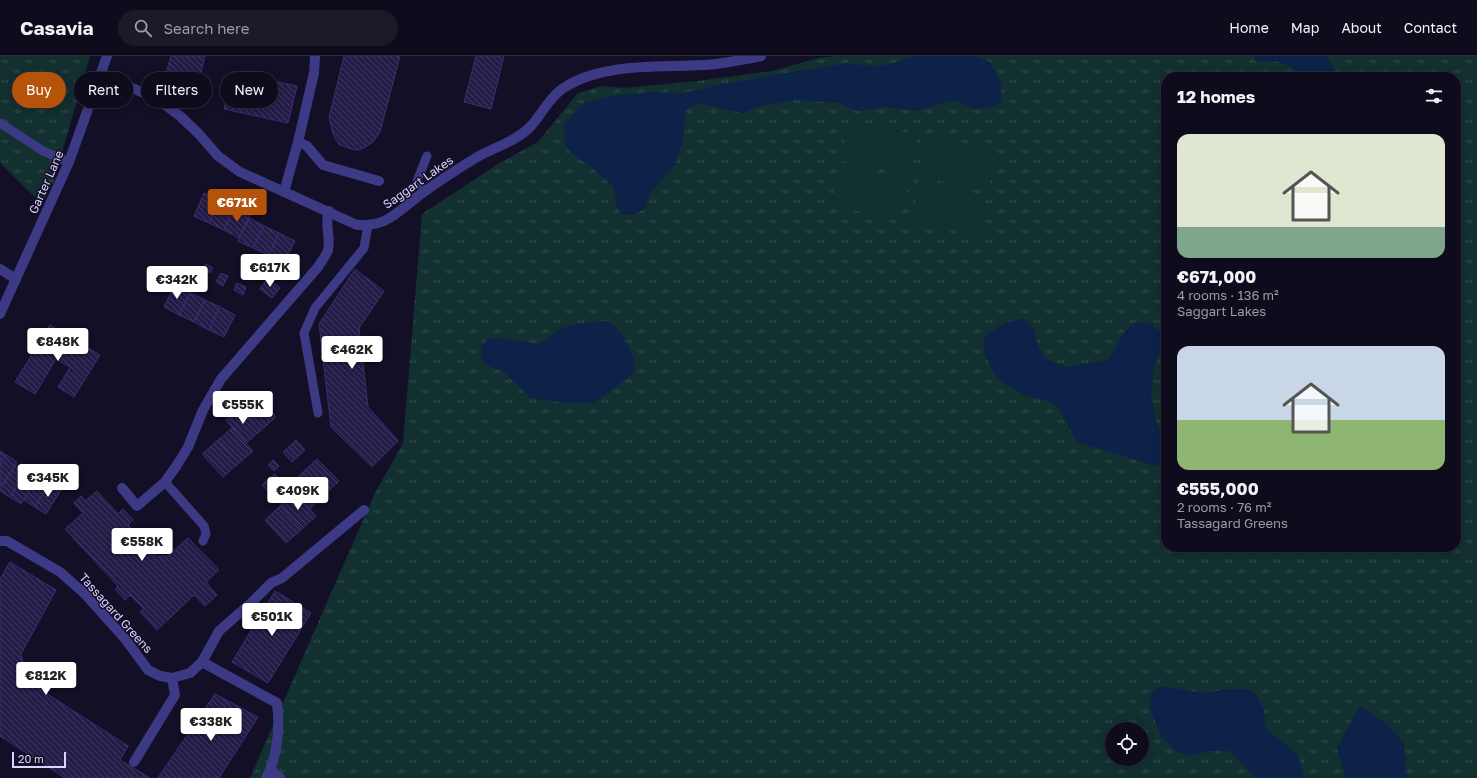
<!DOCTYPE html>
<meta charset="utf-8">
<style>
:root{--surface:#0e0b1c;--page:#1c1929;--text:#f1f3f6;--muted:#9b9ba3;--line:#2e2b3b;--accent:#b45309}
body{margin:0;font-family:"Golos Text",sans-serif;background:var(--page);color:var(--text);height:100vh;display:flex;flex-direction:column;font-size:15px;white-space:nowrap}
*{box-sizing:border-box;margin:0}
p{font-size:13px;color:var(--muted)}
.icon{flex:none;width:22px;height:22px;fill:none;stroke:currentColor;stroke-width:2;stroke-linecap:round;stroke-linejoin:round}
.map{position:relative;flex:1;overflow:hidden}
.panel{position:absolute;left:1161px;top:16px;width:300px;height:480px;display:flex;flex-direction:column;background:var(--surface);border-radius:16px;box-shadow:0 2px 10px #0003,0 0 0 1px var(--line)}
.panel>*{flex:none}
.top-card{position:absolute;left:12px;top:16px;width:380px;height:36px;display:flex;gap:8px}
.controls{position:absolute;left:1105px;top:666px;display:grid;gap:8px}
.controls a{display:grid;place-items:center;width:44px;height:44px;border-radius:50%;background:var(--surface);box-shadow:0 2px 10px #0003,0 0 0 1px var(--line);font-size:20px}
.scale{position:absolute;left:12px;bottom:10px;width:54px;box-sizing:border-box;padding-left:4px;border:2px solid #d9d4ff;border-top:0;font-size:11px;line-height:14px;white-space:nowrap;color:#d9d4ff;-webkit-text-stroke:3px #130f26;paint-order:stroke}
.price{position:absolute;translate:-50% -34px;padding:0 9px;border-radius:4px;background:#fff;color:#222;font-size:13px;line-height:26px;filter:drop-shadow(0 1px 2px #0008)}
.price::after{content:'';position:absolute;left:50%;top:24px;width:12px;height:9px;margin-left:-6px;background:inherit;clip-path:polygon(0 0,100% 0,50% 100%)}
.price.selected{background:var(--accent);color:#fff}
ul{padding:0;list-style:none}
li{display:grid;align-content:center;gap:8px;height:212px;padding:0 16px}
li span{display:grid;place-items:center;height:124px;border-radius:12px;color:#555}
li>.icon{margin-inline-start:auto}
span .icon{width:72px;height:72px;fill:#fffc;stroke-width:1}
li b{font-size:17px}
h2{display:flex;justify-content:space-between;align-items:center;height:48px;padding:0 16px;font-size:17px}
.pill{padding:0 14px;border-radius:18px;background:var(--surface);box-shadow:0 2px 10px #0003,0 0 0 1px var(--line);font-size:14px;line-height:36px}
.pill.selected{background:var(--accent);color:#fff}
header{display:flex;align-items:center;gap:24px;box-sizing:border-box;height:56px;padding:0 20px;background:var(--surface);border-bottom:1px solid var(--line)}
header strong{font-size:19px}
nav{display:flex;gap:22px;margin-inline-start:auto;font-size:14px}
.search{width:280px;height:36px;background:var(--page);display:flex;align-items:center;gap:10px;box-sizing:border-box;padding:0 14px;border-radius:22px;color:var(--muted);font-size:15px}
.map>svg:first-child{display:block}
.grass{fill:url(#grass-tufts);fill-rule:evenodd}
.park{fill:#12302f}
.water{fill:#0c2248}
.building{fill:url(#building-back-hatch);stroke:#3b2d73}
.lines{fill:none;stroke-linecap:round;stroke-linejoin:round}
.service{stroke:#3d3a85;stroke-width:9}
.minor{stroke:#3d3a85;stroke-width:10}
.tertiary{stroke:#3d3a85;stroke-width:10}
.labels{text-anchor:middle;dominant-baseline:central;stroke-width:3;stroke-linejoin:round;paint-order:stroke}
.street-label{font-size:12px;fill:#d9d4ff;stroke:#130f26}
</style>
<header>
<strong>Casavia</strong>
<div class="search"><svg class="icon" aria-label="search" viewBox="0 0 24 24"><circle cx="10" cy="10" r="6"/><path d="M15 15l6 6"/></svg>Search here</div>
<nav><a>Home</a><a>Map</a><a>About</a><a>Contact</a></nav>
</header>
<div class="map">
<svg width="1477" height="722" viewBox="0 0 1477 722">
<defs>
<pattern id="grass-tufts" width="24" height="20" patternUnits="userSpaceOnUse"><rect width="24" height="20" fill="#12302f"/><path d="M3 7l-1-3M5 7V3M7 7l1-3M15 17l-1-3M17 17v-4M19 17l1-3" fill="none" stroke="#344d4e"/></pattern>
<pattern id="building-back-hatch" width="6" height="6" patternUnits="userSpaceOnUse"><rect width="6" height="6" fill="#241b47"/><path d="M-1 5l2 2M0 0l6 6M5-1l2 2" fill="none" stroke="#433b63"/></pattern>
</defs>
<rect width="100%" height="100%" fill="#130f26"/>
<g class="grass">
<path d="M0 0H90L54 124 42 148 0 107Z"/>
<path d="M837 0H1477V722H250L374 439 403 387 422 158 501 106 538 86 578 37 602 30 624 32 697 25 772 15 818 2ZM1166 21H1456V491H1166ZM1112 673H1142V703H1112Z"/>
</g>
<g class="park">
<path d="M849 65 918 79 909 119 841 105Z"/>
<path d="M928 80 997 94 988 134 920 121Z"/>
<path d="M840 109 909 123 900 163 832 150Z"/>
<path d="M919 125 987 140 979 180 911 166Z"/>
</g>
<g class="water">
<path d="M917 0H974L990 6 1001 28V45L993 51 974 53 954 44 916 55 885 51 857 55 839 47 795 44 760 50 742 57 697 47 686 53 682 87 675 109 650 137 646 152 633 159 621 158 616 148 613 130 590 110 572 98 565 89 564 68 584 47 612 40 649 36 683 37 722 28 848 7C861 9 877 12 889 8 899 6 907 2 917 0Z"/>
<path d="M1254 0H1327L1338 21H1302C1290 4 1274 5 1255 5Z"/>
<path d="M1024 263 1034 273 1039 293 1047 304 1066 311 1108 304 1126 274 1136 266 1149 268 1161 276V292L1153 316 1151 343 1158 371 1166 385V402L1156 410 1077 386 1059 352 1048 345 1024 339 998 323 985 299 983 283C997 270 1006 265 1024 263Z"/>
<path d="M607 265 621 276 633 299 634 317 594 347H566L531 342 504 316 482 307 481 292 487 283 497 282 540 288 561 272 583 267Z"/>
<path d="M1162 630 1202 637 1230 633H1247L1256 638 1264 655 1265 670 1272 678 1298 699 1304 722H1255L1246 711 1230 695H1206L1190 700 1177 696 1161 680 1150 653 1151 637Z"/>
<path d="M1360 650 1387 668 1404 688 1405 710 1408 722H1346L1337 692Z"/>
</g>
<g class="building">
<path d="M171 0H205L199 25 166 17Z"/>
<path d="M344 0H400L380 76 373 86 364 92 358 94 351 93 340 89 336 84 333 78 329 62Z"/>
<path d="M476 0H504L491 53 464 46Z"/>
<path d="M232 16 297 30 288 67 224 53Z"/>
<path d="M204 137 220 145 209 167 194 160Z"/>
<path d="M220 145 235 152 224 174 209 167Z"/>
<path d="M235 152 250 160 239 182 224 174Z"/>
<path d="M249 162 264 170 253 192 238 185Z"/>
<path d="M264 170 279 177 269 199 253 192Z"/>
<path d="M279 177 295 185 284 207 269 199Z"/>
<path d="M206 208 213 212 210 217 203 213Z"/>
<path d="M355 213 384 235 359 272 368 351 398 385 372 411 331 371 319 268Z"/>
<path d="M221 217 228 220 223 230 216 226Z"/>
<path d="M268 222 280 232 272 242 260 233Z"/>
<path d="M237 227 246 231 243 239 234 234Z"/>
<path d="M175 229 190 237 179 259 164 251Z"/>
<path d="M190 237 205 244 194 266 179 259Z"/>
<path d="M205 244 220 251 209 274 194 266Z"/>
<path d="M220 251 235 259 224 281 209 274Z"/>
<path d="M50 269 100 299 74 341 58 331 70 311 56 303 35 338 15 326Z"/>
<path d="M256 337 276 361 260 375 240 351Z"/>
<path d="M240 351 260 375 246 387 226 364Z"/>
<path d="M232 372 253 395 239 407 218 384Z"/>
<path d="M218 384 239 407 223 421 202 398Z"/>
<path d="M296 384 305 394 292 406 283 396Z"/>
<path d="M0 395 6 399 0 408Z"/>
<path d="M6 399 17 406 1 430 0 429V408Z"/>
<path d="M317 403 339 425 323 440 301 418Z"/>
<path d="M273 404 279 410 274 415 268 409Z"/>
<path d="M15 409 26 416 10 441 0 435V433Z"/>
<path d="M26 416 37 423 21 448 10 441Z"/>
<path d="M275 418 280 424 276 427 271 421Z"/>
<path d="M301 418 323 440 310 453 288 430Z"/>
<path d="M39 420 50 426 35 451 24 444Z"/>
<path d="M270 421 276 428 268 435 262 429Z"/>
<path d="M50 426 61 434 46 458 35 451Z"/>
<path d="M97 435 118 458 123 453 133 464 128 469 156 500H168L188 482 219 514 206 526 217 539 205 550 194 539 157 574 140 556 144 553 130 539 125 544 115 533 118 530 65 473 83 457 74 447 81 440 85 445Z"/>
<path d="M295 437 316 460 302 473 280 450Z"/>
<path d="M280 450 302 473 286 487 265 464Z"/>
<path d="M10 506 56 534 21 598 25 614 31 626 41 634 128 690 120 704 150 722H65L0 680V523Z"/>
<path d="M275 535 311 557 268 627 232 606Z"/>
<path d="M215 638 258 661 219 722H158Z"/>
</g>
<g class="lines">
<g class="service">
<path d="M0 67 43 95 69 106"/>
<path d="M424 136 417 125 427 100"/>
<path d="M318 357 304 277 315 252 364 192 368 169"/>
<path d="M165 426 204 470 206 478 203 485"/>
</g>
<g class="minor">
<path d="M101 18 157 43 180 60 199 78 218 100 240 116 357 169C367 169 375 169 384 165 397 159 409 147 421 138 439 125 459 112 479 100 496 91 518 84 531 70 543 57 547 44 562 33 601 6 659 12 704 9 723 8 742 4 761 0"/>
<path d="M298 86 307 90 323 109 379 125"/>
<path d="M284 136 298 86 314 17 315 0"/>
<path d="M0 213 16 223"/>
<path d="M122 432 137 450 165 426 177 409 188 391 203 354 221 323 318 211C321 206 326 200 328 194 331 181 324 168 329 155"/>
<path d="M0 485H7L60 516 85 538 126 584 148 614 160 620 172 622"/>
<path d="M202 606 277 647C280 671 278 700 266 722"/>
<path d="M134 706 175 639 172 622 190 617 202 606 219 575 251 547 271 527 282 522 364 454"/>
<path d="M271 714 280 722"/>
</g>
<path class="tertiary" d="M0 258 69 106 107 0"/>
</g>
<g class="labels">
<g class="street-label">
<text transform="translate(46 126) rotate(-66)">Garter Lane</text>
<text transform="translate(418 126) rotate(-35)">Saggart Lakes</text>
<text transform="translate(116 557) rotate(48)">Tassagard Greens</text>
</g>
</g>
</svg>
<div class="controls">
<a><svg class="icon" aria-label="locate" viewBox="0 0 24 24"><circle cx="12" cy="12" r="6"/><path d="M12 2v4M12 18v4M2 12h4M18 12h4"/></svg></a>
</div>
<div class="scale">20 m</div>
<b class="price selected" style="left:237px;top:167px">€671K</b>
<b class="price" style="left:270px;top:232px">€617K</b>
<b class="price" style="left:177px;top:244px">€342K</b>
<b class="price" style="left:58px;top:306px">€848K</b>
<b class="price" style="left:352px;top:314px">€462K</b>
<b class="price" style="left:243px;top:369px">€555K</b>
<b class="price" style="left:48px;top:442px">€345K</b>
<b class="price" style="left:298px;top:455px">€409K</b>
<b class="price" style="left:142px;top:506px">€558K</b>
<b class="price" style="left:272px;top:581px">€501K</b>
<b class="price" style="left:46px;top:640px">€812K</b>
<b class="price" style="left:211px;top:686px">€338K</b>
<div class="top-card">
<a class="pill selected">Buy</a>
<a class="pill">Rent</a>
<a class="pill">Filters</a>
<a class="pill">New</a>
</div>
<section class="panel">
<h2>12 homes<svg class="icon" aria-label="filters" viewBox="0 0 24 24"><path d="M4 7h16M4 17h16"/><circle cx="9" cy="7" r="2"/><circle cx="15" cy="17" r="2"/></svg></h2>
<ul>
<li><span style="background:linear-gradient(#dfe7d0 75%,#7fa58c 0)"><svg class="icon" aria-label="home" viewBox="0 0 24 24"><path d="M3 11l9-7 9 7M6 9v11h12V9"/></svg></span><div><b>€671,000</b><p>4 rooms · 136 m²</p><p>Saggart Lakes</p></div></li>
<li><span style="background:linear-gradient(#c9d6e8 60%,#8fb573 0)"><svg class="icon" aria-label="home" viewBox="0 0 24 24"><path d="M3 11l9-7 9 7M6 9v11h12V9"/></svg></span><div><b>€555,000</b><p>2 rooms · 76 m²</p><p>Tassagard Greens</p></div></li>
</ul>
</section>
</div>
